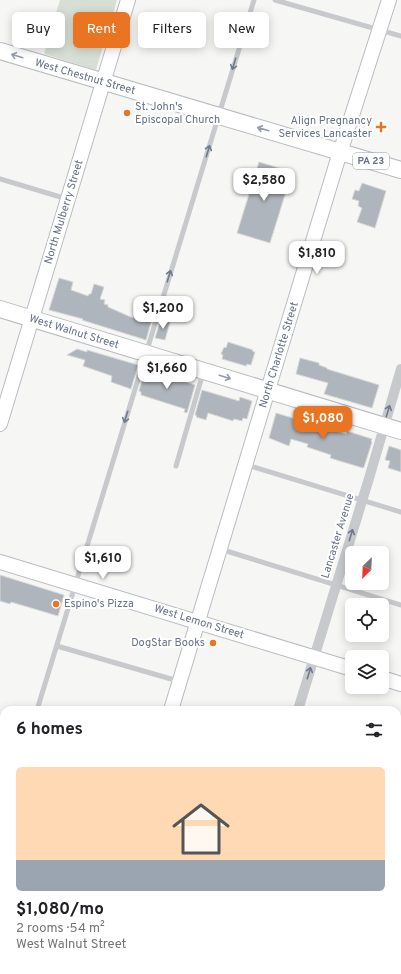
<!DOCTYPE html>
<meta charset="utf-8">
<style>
:root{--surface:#fff;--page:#f6f6f6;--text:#202124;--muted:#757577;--line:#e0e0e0;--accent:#e97422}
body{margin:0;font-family:Overpass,sans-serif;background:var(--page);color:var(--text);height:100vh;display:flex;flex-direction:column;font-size:15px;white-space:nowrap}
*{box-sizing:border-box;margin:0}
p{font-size:13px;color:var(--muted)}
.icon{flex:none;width:22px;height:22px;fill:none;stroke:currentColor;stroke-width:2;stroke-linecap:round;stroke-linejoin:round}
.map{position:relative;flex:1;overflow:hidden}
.side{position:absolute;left:0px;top:706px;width:401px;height:268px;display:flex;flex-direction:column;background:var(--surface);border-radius:12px 12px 0 0;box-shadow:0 2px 10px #0003}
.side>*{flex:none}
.top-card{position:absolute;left:12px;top:12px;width:377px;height:36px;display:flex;gap:8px}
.needle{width:26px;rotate:204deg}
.tools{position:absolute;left:345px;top:546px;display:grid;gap:8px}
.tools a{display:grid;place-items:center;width:44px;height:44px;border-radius:6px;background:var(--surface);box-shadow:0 2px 10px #0003;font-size:20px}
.price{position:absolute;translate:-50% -34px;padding:0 9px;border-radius:8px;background:#fff;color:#222;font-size:13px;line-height:26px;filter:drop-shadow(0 1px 2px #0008)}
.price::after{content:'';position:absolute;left:50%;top:24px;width:12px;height:9px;margin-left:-6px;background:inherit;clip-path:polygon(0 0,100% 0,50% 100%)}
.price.on{background:var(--accent);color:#fff}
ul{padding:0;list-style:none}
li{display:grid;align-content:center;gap:8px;height:212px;padding:0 16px}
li+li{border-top:1px solid var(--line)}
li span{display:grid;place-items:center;height:124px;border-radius:6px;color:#555}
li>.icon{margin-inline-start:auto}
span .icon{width:72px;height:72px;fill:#fffc;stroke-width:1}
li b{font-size:17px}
h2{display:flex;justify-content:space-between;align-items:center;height:48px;padding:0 16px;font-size:17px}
.tag{padding:0 14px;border-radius:6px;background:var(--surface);box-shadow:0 2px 10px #0003;font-size:14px;line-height:36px}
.tag.on{background:var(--accent);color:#fff}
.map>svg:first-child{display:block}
.built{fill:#e7e8e7}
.green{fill:#d7dfd5}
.building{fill:#afb5bc;stroke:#d8d9d6}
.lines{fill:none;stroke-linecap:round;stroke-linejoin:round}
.secondary-casing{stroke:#b9bcc2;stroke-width:16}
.primary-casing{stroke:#b9bcc0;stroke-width:18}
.lane{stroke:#c7c9cd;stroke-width:5}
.street{stroke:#c7c9cd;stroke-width:10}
.secondary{stroke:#fff;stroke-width:14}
.primary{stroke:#fff;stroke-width:16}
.oneway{stroke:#939caa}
.oneway2{stroke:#6f7a8d}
.poi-dot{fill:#e97422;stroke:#fff;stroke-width:1.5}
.labels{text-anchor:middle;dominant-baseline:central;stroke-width:4;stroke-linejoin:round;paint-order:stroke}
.shield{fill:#fff;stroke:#939caa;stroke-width:1}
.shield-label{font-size:10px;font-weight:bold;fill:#657186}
.street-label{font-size:11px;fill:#657186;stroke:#fff}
.poi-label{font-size:11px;fill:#657186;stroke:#fff;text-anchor:start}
</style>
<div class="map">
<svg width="401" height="974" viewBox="0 0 401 974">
<rect width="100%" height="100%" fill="#f6f7f4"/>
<path class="built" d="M106 970H150L149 974H105Z"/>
<path class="green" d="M60 0H117L96 70 44 54Z"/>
<g class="building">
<path d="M259 162 292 172 270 243 237 233Z"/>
<path d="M362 183 386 191 375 228 357 222 362 208 358 206 359 201 352 199 355 190 359 191Z"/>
<path d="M59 278 73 282 71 290 88 296 89 294H91L94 284 104 287 100 299 105 300 104 304 108 305V307L133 318 135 314 152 319 146 340 82 320 83 319 49 310Z"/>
<path d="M161 319 170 322 165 340 155 338Z"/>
<path d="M228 342 253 350 252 351 255 352 251 365 247 364 246 366 222 359 223 355 221 354 224 347 226 348Z"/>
<path d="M77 349 87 352V350L138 365 131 389 111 382 112 376 83 366 85 360 67 355Z"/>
<path d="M300 358 319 363V365L327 368V369L379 385 372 408 324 394 328 383 296 374Z"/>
<path d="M145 369 195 385 187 413 184 412 185 409 141 395V392L139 391Z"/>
<path d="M202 390 239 401 240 397 252 401 247 419 243 418 242 421 234 419 233 421 208 413 206 420 196 417 197 416 195 415Z"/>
<path d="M276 413 346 434 347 431 372 439 371 441 372 442 364 467 363 468 330 458 331 455 307 447 308 444 291 439 289 446 269 438Z"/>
<path d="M389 446 401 450V472L388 468 390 461 385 460Z"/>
<path d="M0 575 64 595 58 616 11 602 10 604 0 601Z"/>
</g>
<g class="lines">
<g class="secondary-casing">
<g id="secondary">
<path d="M0 424 128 0"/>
<path d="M0 562 352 669"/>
<path d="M382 678 401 684"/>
<path d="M171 710 337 162 389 0"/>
<path d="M0 817 4 818"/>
<path d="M397 938 401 939"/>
<path d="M90 974 91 970"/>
</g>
</g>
<g class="primary-casing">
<g id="primary">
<path d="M0 51 401 170"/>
<path d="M0 309 401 431"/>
</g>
</g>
<g class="lane">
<path d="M275 0 401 36"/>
<path d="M0 179 67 199"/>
<path d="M247 465 401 512"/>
<path d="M176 466 203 373"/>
<path d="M220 549 401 605"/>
<path d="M57 646 178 681"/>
<path d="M37 710 254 0"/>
<path d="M0 755 4 757"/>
<path d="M0 847 4 836"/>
<path d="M397 877 401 878"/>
</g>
<g class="street">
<path d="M298 710 370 475 401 369"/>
<path d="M397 767 401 755"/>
<path d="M397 810 401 812"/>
<path d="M217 974 219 970"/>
<path d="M332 974 333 970"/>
</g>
<use href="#secondary" class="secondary"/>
<use href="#primary" class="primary"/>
</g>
<defs><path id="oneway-shaft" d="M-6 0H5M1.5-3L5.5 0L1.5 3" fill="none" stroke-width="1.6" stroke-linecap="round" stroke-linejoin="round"/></defs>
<g class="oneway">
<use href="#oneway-shaft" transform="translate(17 56) rotate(-163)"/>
<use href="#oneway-shaft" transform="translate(263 129) rotate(-164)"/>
<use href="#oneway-shaft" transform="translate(225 377) rotate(17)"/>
</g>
<g class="oneway2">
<use href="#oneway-shaft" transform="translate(234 64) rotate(107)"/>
<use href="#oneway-shaft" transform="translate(208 151) rotate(-73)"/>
<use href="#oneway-shaft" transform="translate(169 276) rotate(-73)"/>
<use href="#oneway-shaft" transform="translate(388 411) rotate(-73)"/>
<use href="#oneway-shaft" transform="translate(126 417) rotate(107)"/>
<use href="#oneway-shaft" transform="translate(351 535) rotate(-73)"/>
<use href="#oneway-shaft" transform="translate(309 673) rotate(-73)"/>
</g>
<g class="poi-dot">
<circle cx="127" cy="113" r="4"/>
<path d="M379 121h4v4h4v4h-4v4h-4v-4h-4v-4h4z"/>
<circle cx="56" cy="604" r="4"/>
<circle cx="213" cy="643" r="4"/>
</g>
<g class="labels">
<rect class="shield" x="353" y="153" width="36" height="16" rx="3"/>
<g class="shield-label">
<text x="371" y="161">PA 23</text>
</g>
<g class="street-label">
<text transform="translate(85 77) rotate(16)">West Chestnut Street</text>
<text transform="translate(64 212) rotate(-73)">North Mulberry Street</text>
<text transform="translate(74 332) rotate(17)">West Walnut Street</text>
<text transform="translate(279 355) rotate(-73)">North Charlotte Street</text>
<text transform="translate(338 536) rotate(-73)">Lancaster Avenue</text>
<text transform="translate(199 622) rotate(17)">West Lemon Street</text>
</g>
<g class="poi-label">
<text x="135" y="107">St. John's<tspan x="135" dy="13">Episcopal Church</tspan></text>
<text x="372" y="121" text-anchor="end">Align Pregnancy<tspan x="372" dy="13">Services Lancaster</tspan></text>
<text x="64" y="604">Espino's Pizza</text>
<text x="205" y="643" text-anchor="end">DogStar Books</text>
</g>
</g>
</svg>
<div class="tools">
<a><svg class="needle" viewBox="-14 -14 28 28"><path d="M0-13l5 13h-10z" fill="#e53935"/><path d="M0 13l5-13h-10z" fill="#757577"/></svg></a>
<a><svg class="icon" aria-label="locate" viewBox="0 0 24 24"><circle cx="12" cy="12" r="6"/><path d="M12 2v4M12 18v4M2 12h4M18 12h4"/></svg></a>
<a><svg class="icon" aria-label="layers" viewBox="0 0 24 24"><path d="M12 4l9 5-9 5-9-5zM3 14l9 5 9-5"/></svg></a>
</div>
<b class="price" style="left:264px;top:202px">$2,580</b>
<b class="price" style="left:317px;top:275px">$1,810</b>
<b class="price" style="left:163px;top:330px">$1,200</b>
<b class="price" style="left:167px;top:390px">$1,660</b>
<b class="price on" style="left:323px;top:440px">$1,080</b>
<b class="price" style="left:103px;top:580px">$1,610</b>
<div class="top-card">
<a class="tag">Buy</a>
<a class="tag on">Rent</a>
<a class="tag">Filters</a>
<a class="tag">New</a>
</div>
<section class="side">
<h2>6 homes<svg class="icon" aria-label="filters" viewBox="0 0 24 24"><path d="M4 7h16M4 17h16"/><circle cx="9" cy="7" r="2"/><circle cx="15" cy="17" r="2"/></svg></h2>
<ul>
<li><span style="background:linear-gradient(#ffd9b3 75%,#9aa5b1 0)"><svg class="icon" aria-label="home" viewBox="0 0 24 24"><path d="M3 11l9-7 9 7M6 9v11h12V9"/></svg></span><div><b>$1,080/mo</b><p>2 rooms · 54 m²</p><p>West Walnut Street</p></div></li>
</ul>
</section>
</div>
